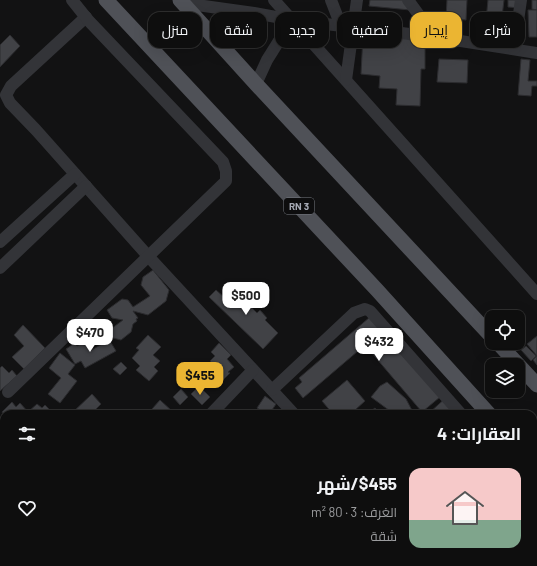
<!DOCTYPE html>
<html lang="ar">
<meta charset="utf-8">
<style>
:root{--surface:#0e0e0e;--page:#1c1c1c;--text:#f1f3f6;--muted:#9b9c9e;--line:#2e2e2e;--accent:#ebb532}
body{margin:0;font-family:Barlow,Cairo,sans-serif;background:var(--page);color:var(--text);direction:rtl;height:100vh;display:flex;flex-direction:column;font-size:15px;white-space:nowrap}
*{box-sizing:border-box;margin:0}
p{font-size:13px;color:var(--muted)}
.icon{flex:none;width:22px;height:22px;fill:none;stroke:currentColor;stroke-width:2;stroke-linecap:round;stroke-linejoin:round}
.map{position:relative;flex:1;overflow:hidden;direction:ltr}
.details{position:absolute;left:0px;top:410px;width:537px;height:156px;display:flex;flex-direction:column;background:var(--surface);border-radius:12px 12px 0 0;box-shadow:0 4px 16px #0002,0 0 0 1px var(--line);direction:rtl}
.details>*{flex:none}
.banner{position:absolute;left:12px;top:12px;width:513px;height:36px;direction:rtl;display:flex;gap:8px}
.buttons{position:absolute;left:485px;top:310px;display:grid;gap:8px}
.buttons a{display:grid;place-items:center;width:40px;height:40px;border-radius:8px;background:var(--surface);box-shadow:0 4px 16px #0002,0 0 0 1px var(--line);font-size:20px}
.price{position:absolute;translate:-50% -34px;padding:0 9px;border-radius:8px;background:#fff;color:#222;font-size:13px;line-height:26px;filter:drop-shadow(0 1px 2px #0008)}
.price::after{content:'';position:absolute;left:50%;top:24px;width:12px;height:9px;margin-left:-6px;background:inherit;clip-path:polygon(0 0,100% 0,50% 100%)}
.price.active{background:var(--accent);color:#111}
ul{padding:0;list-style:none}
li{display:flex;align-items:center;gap:12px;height:100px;padding:0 16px}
li span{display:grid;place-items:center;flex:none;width:112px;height:80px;border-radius:12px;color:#555}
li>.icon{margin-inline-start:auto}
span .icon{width:48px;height:48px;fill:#fffc;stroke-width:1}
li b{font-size:17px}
h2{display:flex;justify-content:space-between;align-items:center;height:48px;padding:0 16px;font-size:17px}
.tag{padding:0 14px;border-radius:12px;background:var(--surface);box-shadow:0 4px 16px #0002,0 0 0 1px var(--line);font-size:14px;line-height:36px}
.tag.active{background:var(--accent);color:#111}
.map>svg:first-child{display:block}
.building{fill:#414246;stroke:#2c2c2f}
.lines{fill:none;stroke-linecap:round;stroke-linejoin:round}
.minor{stroke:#333438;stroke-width:12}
.major{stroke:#4f5157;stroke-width:15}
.labels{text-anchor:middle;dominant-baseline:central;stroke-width:3.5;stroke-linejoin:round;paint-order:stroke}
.shield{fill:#0d0d0e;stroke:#777a82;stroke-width:1}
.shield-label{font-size:10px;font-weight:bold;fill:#a4a8b3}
</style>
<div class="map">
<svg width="537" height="566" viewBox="0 0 537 566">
<rect width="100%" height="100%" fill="#121213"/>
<g class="building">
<path d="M370 0H411L410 10 369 6Z"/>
<path d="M447 0H467L466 20 446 18Z"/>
<path d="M488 0H504L502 17 513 18 517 33 485 30Z"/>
<path d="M508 0H521L520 8 508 7Z"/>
<path d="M532 0H537V10L532 9Z"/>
<path d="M528 10H537V37H529Z"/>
<path d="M10 35 20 46 0 67V45Z"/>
<path d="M363 35 425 38V69H421L420 106 396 105 397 89 379 88 380 76 361 74Z"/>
<path d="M439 59 468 60 467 83 437 82Z"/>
<path d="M521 59 530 60 528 81H537V86H532L531 96 518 95Z"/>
<path d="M153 270 169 290 166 301 148 315 133 311 138 318 136 319 137 321 133 324 131 332 121 340 109 337 111 329 123 320 112 318 107 310 122 299 128 300 133 307 150 296 141 285 143 277Z"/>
<path d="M233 288 238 293 241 290 255 303 251 307 257 313 260 310 267 318 265 320 278 333 263 349 209 297 216 290 224 297Z"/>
<path d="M377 311 446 392 422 412 365 345 303 398 295 388 302 382 299 378Z"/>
<path d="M23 325 45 348 24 369 12 357 24 346 14 335Z"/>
<path d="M148 335 161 347 153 355 160 361 154 367 158 371 149 381 136 370 140 366 132 358 139 350 136 348Z"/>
<path d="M107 336 116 351 85 368 81 361 75 364 66 349 75 343 77 346 85 341 90 351 107 341 104 338Z"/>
<path d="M537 336V365L533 360 537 356 527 344Z"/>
<path d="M219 343 231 355 227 359 234 367 228 372 230 373 218 385 209 376 217 368 210 361 215 356 211 352Z"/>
<path d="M526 346 536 356 531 361 521 350Z"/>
<path d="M60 353 75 365 68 374 77 381 60 403 48 394 61 378 49 368Z"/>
<path d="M121 362 127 368 120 375 113 369Z"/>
<path d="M2 366 9 373 12 370 17 376 0 391V368Z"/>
<path d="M347 380 365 401 355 410 359 414H333L322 401Z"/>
<path d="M387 382 406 399 414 414H391L390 411 371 397 380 386Z"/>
<path d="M199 386 210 397 202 405 191 394Z"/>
<path d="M181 389 188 397 180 405 173 397Z"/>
<path d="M92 394 101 404 91 414H71Z"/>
<path d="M449 395 466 414H428Z"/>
<path d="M265 396 276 404 272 410 277 414H257L260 410 257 408Z"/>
<path d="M160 400 173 412 171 414H155L156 412 152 409Z"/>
<path d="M12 402 16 407 20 403 28 412 37 404 42 408 45 405 49 409 45 414 4 415 2 412Z"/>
<path d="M375 408 380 414H367Z"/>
<path d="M276 562H366L362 566H272Z"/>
</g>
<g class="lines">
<g class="minor">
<path d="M274 0 537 294"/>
<path d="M331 0 341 26"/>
<path d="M408 0 435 37"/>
<path d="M183 3 254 13 292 20 435 37 537 53"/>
<path d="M86 17 11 86 6 95 10 103 36 130 148 256 294 414"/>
<path d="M514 49 521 0"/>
<path d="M346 80 357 0"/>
<path d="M256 84 267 60 292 20"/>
<path d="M0 242 75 174"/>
<path d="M0 268 86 186"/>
<path d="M272 390 354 313 365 309 370 311 461 414"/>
<path d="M8 392 226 181V171L223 162 88 20 72 0"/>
<path d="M211 414 253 370"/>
<path d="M0 430 4 435"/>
<path d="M533 486 537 483"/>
<path d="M533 496 537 500"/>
<path d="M212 562 216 566"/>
<path d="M430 562 434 566"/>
<path d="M442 566 446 562"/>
</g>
<g class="major">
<path d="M106 0 377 290 489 414"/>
<path d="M180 0 256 84 492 337"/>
<path d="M498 343 537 385"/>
<path d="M533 462 537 467"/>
</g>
</g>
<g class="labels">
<rect class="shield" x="284" y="198" width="30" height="16" rx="3"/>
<g class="shield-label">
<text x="299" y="206">RN 3</text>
</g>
</g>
</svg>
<div class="buttons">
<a><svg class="icon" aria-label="locate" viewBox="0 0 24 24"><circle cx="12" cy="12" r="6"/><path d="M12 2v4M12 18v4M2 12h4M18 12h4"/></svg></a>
<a><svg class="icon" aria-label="layers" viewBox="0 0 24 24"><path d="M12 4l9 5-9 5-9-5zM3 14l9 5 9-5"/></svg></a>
</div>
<b class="price" style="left:246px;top:316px">$500</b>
<b class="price" style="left:90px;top:353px">$470</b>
<b class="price" style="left:379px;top:362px">$432</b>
<b class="price active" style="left:200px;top:396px">$455</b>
<div class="banner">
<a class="tag">شراء</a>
<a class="tag active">إيجار</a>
<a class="tag">تصفية</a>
<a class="tag">جديد</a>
<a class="tag">شقة</a>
<a class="tag">منزل</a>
</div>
<section class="details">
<h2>العقارات: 4<svg class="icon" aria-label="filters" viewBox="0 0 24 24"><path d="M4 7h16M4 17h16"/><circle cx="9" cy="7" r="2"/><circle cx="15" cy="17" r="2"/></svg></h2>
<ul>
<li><span style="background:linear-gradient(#f6c9c9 65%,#7fa58c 0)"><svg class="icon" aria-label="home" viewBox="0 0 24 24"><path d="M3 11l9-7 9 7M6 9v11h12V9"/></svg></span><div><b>$455/شهر</b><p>الغرف: 3 · 80 m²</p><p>شقة</p></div><svg class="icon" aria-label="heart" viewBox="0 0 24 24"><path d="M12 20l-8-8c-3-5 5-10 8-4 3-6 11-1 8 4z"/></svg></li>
</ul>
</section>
</div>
